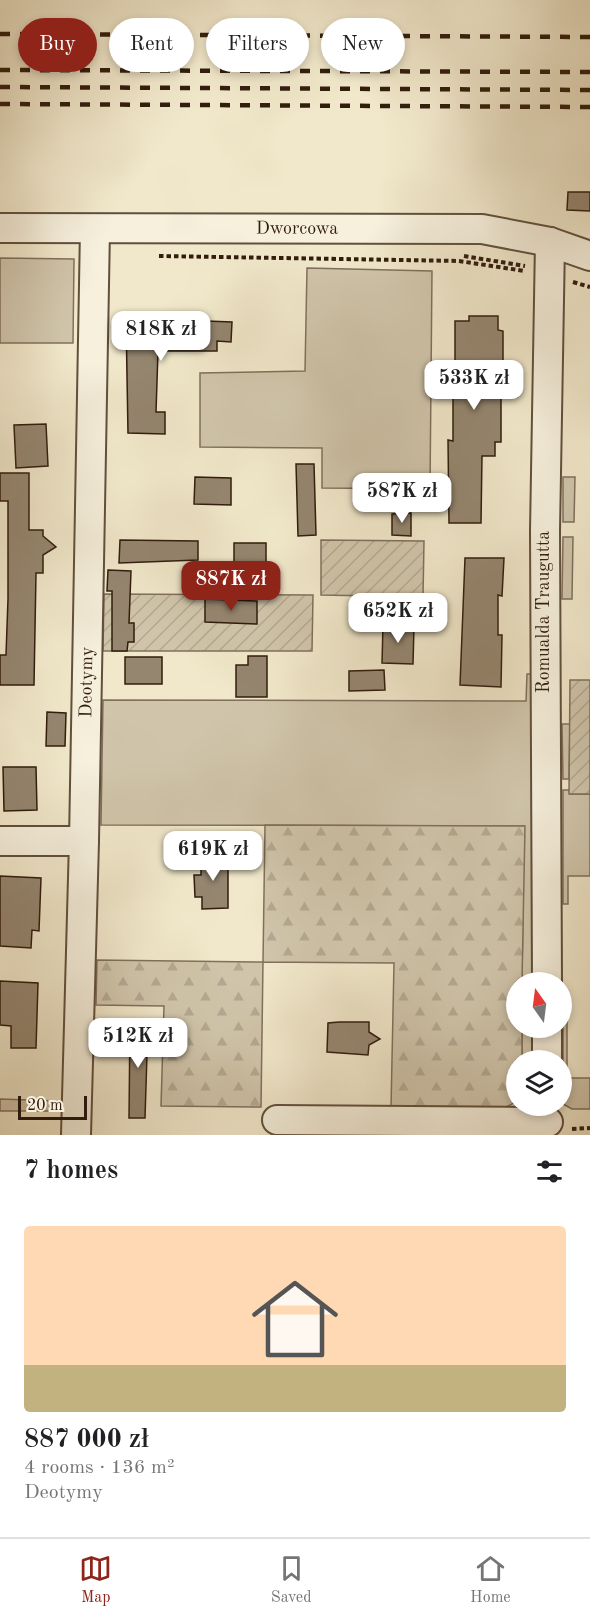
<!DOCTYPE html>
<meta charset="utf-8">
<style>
:root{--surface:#fff;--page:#f2f2f2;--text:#202124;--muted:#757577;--line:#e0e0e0;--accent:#8f2418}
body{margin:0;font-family:"Old Standard TT",serif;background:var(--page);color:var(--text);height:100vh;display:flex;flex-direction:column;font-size:22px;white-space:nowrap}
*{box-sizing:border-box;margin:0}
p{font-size:20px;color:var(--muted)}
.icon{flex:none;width:33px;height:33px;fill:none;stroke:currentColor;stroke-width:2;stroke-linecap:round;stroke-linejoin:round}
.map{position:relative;height:1135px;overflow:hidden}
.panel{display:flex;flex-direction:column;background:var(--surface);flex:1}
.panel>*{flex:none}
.banner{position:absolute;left:18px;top:18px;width:555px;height:54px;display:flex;gap:12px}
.needle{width:39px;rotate:346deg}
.buttons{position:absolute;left:506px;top:972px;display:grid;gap:12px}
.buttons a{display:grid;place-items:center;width:66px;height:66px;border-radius:50%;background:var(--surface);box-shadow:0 3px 9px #0003;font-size:30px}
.scale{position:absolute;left:18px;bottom:15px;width:69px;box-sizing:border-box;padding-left:6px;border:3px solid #311c0d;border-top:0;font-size:16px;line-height:21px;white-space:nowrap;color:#311c0d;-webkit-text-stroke:4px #f6f0dd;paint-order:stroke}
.price{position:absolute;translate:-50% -51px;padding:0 14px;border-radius:12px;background:#fff;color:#222;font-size:20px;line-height:39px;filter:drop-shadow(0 2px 3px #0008)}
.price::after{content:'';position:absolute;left:50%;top:36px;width:18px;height:14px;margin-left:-9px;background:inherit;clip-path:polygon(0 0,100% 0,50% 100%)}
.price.active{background:var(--accent);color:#fff}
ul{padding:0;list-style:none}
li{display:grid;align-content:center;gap:12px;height:318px;padding:0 24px}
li+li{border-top:2px solid var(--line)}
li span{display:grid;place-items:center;height:186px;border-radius:6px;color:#555}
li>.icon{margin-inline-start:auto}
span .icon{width:108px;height:108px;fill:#fffc;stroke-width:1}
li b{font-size:26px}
h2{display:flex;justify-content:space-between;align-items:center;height:72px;padding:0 24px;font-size:26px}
.chip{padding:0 21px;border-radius:27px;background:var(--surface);box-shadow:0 3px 9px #0003;font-size:21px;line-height:54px}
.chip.active{background:var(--accent);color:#fff}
.dock{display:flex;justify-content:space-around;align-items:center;height:84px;border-top:2px solid var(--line);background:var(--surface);font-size:16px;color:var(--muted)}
.dock a{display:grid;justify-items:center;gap:3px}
.dock .active{color:var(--accent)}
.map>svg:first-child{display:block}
.grass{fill:#d0c5ab;stroke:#80705c;stroke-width:1.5}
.forest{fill:url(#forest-firs);stroke:#80705c;stroke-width:1.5}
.garden{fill:url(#garden-furrows);stroke:#80705c;stroke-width:1.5}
.building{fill:#958670;stroke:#311c0d;stroke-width:1.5}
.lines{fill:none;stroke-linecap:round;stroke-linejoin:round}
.minor-casing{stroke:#614f3c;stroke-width:32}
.path{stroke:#311c0d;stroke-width:4;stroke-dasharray:4.5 3;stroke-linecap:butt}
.minor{stroke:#f6f0dd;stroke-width:28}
.rail{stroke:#311c0d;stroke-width:4.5;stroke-dasharray:10 10;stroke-linecap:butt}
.labels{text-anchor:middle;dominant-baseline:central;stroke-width:5;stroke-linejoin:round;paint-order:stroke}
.street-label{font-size:18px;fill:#311c0d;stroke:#f6f0dd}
</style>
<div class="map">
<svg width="590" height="1135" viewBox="0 0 590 1135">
<defs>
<pattern id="forest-firs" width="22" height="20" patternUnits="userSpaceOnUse" patternTransform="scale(1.5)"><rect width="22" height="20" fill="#d0c5ab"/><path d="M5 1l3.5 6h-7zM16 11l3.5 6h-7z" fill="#b3a992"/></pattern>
<pattern id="garden-furrows" width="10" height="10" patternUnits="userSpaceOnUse" patternTransform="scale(1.5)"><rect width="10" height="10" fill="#d0c5ab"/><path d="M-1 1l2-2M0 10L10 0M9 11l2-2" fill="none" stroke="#b3a992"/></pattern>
</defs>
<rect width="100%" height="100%" fill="#f1e8cb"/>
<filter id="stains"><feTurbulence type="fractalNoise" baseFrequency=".00333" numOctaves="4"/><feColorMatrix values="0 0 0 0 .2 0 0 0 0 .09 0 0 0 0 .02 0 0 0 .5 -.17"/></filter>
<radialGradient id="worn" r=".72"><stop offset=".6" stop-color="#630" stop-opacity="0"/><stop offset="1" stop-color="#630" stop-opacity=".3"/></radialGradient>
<g class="grass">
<path d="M0 258 74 259 73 343H0Z"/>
<path d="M307 268 432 271 430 489 322 488V448L200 447V373L305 371Z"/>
<path d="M563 477H575L574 522H563Z"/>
<path d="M563 537H573L572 599H562Z"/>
<path d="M527 674H534L535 982H522L524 826 101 825 103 700 526 701Z"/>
<path d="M562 724H570L569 779H563Z"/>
<path d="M563 790H569L570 794H590V876H568V904H563Z"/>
<path d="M563 1022H567V1078H590V1109H572L563 1104Z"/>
<rect x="522" y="1028" width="13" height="32"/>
<path d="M0 1099 58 1101V1111H0Z"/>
</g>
<path class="forest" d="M265 825 525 826 522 982H516V1028H522V1060H516V1102L502 1109 391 1108 394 963 263 962 261 1107 161 1106 164 1006 96 1005 97 960 263 962Z"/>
<g class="garden">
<path d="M321 540 424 541 423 597 321 595Z"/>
<path d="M104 594 313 595 312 651H103Z"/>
<path d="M570 680H590V794H569Z"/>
</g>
<g class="building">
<path d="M568 192H590V211L567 210Z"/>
<path d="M469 316H498V330L503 331V380H517V397H501V442H495V456H482L481 523H449L448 440 453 441V397H445L444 364H455V321H469Z"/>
<path d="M126 318 232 322 231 342 217 341V351H158L156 412H165V434L128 433Z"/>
<path d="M46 424 48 466 16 468 14 425Z"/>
<path d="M296 464H314L316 535 298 536Z"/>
<path d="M0 473H29V530H43V536L56 547 43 555V573H36L34 685H0V655H6L8 599V501H0Z"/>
<path d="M195 477 231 478V505L194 504Z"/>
<path d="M411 513V536L392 535V514Z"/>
<path d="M120 540 198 541V560L119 563Z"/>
<rect x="234" y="543" width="32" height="21"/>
<path d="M465 558H504L502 596 498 595V635H502L501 687 460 685Z"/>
<path d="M108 570 131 571 129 623H134V642H128L127 651H112V591H107Z"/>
<path d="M205 599 257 601V624L205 622Z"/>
<path d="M383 625 414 626 413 664 382 663Z"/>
<path d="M248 656H267V697H236V665H248Z"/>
<rect x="125" y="657" width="37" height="27"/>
<path d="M384 670 385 690 349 691V671Z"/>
<path d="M47 712 66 713 65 746H46Z"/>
<path d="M3 767H36L37 810 4 811Z"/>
<path d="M201 855H228V908L202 909V897H195L194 875H201Z"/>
<path d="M0 876 41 878 39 931 32 930 31 948 0 946Z"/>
<path d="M0 981 38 983 36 1048H11V1026L0 1025Z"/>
<path d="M130 1021 148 1022 145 1118H129Z"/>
<path d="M339 1022H369V1032L380 1039 369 1045 368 1055 327 1052 328 1023Z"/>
</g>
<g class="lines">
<g class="minor-casing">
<g id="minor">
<path id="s1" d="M0 228 482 229 550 242 590 256"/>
<path d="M0 841H84"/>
<path d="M547 982 545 531 550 242"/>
<path d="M547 1028V1060"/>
<path d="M277 1120 548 1122"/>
<path id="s2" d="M76 1135 84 841 95 229"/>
</g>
</g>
<g class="path">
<path d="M159 256 459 261 525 271"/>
<path d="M464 256 525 266"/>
<path d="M573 282 590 287"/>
<path d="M572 1129 590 1128"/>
</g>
<use href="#minor" class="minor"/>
<g class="rail">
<path d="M0 34 590 37"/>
<path d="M0 70 590 72"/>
<path d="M0 87 590 90"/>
<path d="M0 104 590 107"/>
</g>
</g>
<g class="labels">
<g class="street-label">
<text stroke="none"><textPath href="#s1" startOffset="297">Dworcowa</textPath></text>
<text transform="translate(544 612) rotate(-90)">Romualda Traugutta</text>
<text stroke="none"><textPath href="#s2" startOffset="453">Deotymy</textPath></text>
</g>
</g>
<rect width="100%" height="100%" filter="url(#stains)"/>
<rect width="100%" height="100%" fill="url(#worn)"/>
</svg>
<div class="buttons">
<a><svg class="needle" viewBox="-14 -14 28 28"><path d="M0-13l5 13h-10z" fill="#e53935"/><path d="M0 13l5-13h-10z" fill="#757577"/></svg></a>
<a><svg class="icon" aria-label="layers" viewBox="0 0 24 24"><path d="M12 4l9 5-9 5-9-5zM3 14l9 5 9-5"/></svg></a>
</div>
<div class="scale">20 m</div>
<b class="price" style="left:161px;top:362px">818K zł</b>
<b class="price" style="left:474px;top:411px">533K zł</b>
<b class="price" style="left:402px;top:524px">587K zł</b>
<b class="price active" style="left:231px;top:612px">887K zł</b>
<b class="price" style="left:398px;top:644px">652K zł</b>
<b class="price" style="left:213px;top:882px">619K zł</b>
<b class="price" style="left:138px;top:1069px">512K zł</b>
<div class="banner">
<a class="chip active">Buy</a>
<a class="chip">Rent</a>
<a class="chip">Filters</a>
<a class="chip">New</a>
</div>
</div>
<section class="panel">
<h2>7 homes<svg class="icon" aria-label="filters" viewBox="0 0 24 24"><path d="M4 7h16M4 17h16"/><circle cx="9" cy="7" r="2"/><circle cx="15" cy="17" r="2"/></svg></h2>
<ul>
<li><span style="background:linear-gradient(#ffd9b3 75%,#c2b280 0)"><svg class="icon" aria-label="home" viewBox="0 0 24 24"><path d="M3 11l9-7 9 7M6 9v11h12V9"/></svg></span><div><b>887 000 zł</b><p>4 rooms · 136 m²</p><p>Deotymy</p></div></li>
</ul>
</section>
<nav class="dock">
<a class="active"><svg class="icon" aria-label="map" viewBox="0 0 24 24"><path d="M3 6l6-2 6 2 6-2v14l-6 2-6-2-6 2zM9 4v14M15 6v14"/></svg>Map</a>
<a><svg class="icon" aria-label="saved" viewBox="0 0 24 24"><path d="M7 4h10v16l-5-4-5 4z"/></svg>Saved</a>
<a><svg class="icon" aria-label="home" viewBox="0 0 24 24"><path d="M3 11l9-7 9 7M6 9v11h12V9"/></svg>Home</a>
</nav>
